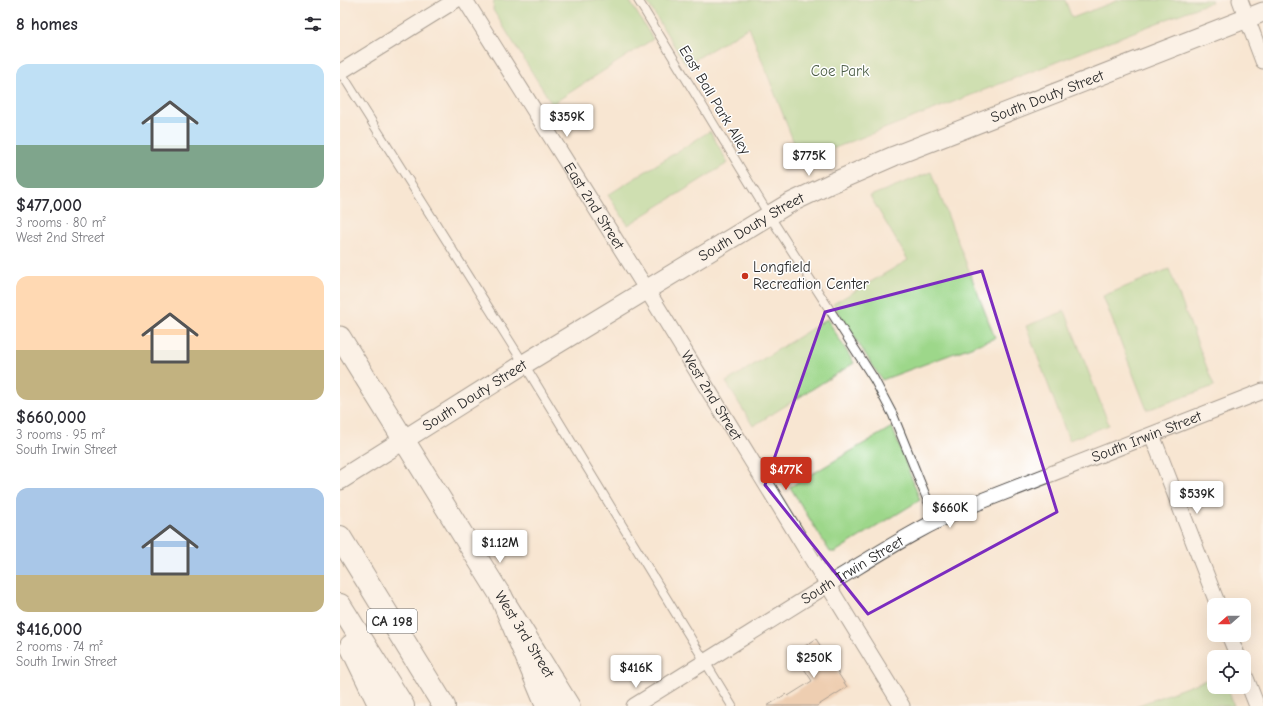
<!DOCTYPE html>
<meta charset="utf-8">
<style>
:root{--surface:#fff;--page:#f2f2f3;--text:#2b2b33;--muted:#7c7c81;--accent:#c8321e}
body{margin:0;font-family:"Comic Neue",sans-serif;background:var(--page);color:var(--text);height:100vh;display:flex;flex-direction:column;font-size:15px;white-space:nowrap}
*{box-sizing:border-box;margin:0}
p{font-size:13px;color:var(--muted)}
.icon{flex:none;width:22px;height:22px;fill:none;stroke:currentColor;stroke-width:2;stroke-linecap:round;stroke-linejoin:round}
.map{position:relative;flex:1;overflow:hidden}
.side{display:flex;flex-direction:column;background:var(--surface);width:340px}
.side>*{flex:none}
.needle{width:26px;rotate:249deg}
.buttons{position:absolute;left:867px;top:598px;display:grid;gap:8px}
.buttons a{display:grid;place-items:center;width:44px;height:44px;border-radius:8px;background:var(--surface);box-shadow:0 4px 16px #0002;font-size:20px}
.price{position:absolute;translate:-50% -34px;padding:0 9px;border-radius:4px;background:#fff;color:#222;font-size:13px;line-height:26px;filter:drop-shadow(0 1px 2px #0008)}
.price::after{content:'';position:absolute;left:50%;top:24px;width:12px;height:9px;margin-left:-6px;background:inherit;clip-path:polygon(0 0,100% 0,50% 100%)}
.price.selected{background:var(--accent);color:#fff}
ul{padding:0;list-style:none}
li{display:grid;align-content:center;gap:8px;height:212px;padding:0 16px}
li span{display:grid;place-items:center;height:124px;border-radius:12px;color:#555}
li>.icon{margin-inline-start:auto}
span .icon{width:72px;height:72px;fill:#fffc;stroke-width:1}
li b{font-size:17px}
h2{display:flex;justify-content:space-between;align-items:center;height:48px;padding:0 16px;font-size:17px}
main{display:flex;flex:1;min-height:0}
.map>svg:first-child{display:block}
.green{fill:#9dd78a;stroke:#64815a}
.building{fill:#e3b28b}
.lines{fill:none;stroke-linecap:round;stroke-linejoin:round}
.service-casing{stroke:#4a4744;stroke-width:10}
.minor-casing{stroke:#4a4744;stroke-width:17}
.tertiary-casing{stroke:#4a4744;stroke-width:21}
.secondary-casing{stroke:#4a4744;stroke-width:23}
.motorway-casing{stroke:#4a4744;stroke-width:24}
.service{stroke:#fff;stroke-width:8}
.minor{stroke:#fff;stroke-width:15}
.tertiary{stroke:#fff;stroke-width:19}
.secondary{stroke:#fff;stroke-width:21}
.motorway{stroke:#fff;stroke-width:22}
.marked{fill:none;stroke:#7b2cbf;stroke-width:3;stroke-linejoin:round}
.poi-dot{fill:#c8321e;stroke:#fff;stroke-width:1.5}
.labels{text-anchor:middle;dominant-baseline:central;stroke-width:3;stroke-linejoin:round;paint-order:stroke}
.shield{fill:#fff;stroke:#6b6b6b;stroke-width:1}
.shield-label{font-size:14px;font-weight:bold;fill:#2b2b2b}
.park-label{font-size:15px;fill:#4d5f48;stroke:#fff}
.street-label{font-size:15px;fill:#2b2b2b;stroke:#fff}
.poi-label{font-size:15px;fill:#2b2b2b;stroke:#fff;text-anchor:start}
</style>
<main>
<section class="side">
<h2>8 homes<svg class="icon" aria-label="filters" viewBox="0 0 24 24"><path d="M4 7h16M4 17h16"/><circle cx="9" cy="7" r="2"/><circle cx="15" cy="17" r="2"/></svg></h2>
<ul>
<li><span style="background:linear-gradient(#bfe0f5 65%,#7fa58c 0)"><svg class="icon" aria-label="home" viewBox="0 0 24 24"><path d="M3 11l9-7 9 7M6 9v11h12V9"/></svg></span><div><b>$477,000</b><p>3 rooms · 80 m²</p><p>West 2nd Street</p></div></li>
<li><span style="background:linear-gradient(#ffd9b3 60%,#c2b280 0)"><svg class="icon" aria-label="home" viewBox="0 0 24 24"><path d="M3 11l9-7 9 7M6 9v11h12V9"/></svg></span><div><b>$660,000</b><p>3 rooms · 95 m²</p><p>South Irwin Street</p></div></li>
<li><span style="background:linear-gradient(#a9c7e8 70%,#c2b280 0)"><svg class="icon" aria-label="home" viewBox="0 0 24 24"><path d="M3 11l9-7 9 7M6 9v11h12V9"/></svg></span><div><b>$416,000</b><p>2 rooms · 74 m²</p><p>South Irwin Street</p></div></li>
</ul>
</section>
<div class="map">
<svg width="923" height="706" viewBox="0 0 923 706">
<rect width="100%" height="100%" fill="#fff"/>
<filter id="ink" filterUnits="userSpaceOnUse"><feTurbulence type="fractalNoise" baseFrequency=".025" numOctaves="2"/><feDisplacementMap in="SourceGraphic" scale="8" xChannelSelector="R" yChannelSelector="G"/><feConvolveMatrix kernelMatrix="1 2 1 2 8 2 1 2 1" color-interpolation-filters="sRGB"/></filter>
<filter id="wash" filterUnits="userSpaceOnUse"><feTurbulence type="fractalNoise" baseFrequency=".012" numOctaves="4" result="noise"/><feDisplacementMap in="SourceGraphic" scale="16" xChannelSelector="R" yChannelSelector="G"/><feGaussianBlur stdDeviation="0.9" result="paint"/><feColorMatrix in="noise" values="0 0 0 0 0 0 0 0 0 0 0 0 0 0 0 0 0 1.4 0 .05"/><feComposite in="paint" operator="in"/></filter>
<g filter="url(#wash)">
<rect width="100%" height="100%" fill="#f8e6d2"/>
<g class="green">
<path d="M154 0H289L313 39 212 104 153 10Z"/>
<path d="M306 0H725L732 18 779 0H872L871 2 461 161 409 27 346 65Z"/>
<path d="M370 131 388 163 288 225 268 195Z"/>
<path d="M591 172 655 338 542 380 493 304 568 260 530 196Z"/>
<path d="M829 269 874 386 807 410 763 296Z"/>
<path d="M725 311 769 425 729 440 686 326Z"/>
<path d="M487 319 514 363 413 426 386 382Z"/>
<path d="M552 427 580 500 495 552H490L450 487Z"/>
<path d="M874 677V687H887L894 706H796Z"/>
</g>
<g id="blocks">
<path class="building" d="M476 639 507 687 477 706H427L446 694 448 696 472 681 454 653Z"/>
</g>
</g>
<g filter="url(#ink)">
<use href="#blocks" fill-opacity="0" stroke="#4a4744" stroke-width="1"/>
<g class="lines">
<g class="service-casing">
<g id="service">
<path d="M298 0 429 215 534 379 553 415 596 521"/>
<path d="M0 71 184 364 392 706"/>
</g>
</g>
<g class="minor-casing">
<g id="minor">
<path id="s1" d="M125 0 307 290 562 706"/>
<path d="M900 0 923 61"/>
<path d="M0 72 116 0"/>
<path d="M812 435 878 605"/>
<path d="M889 635 898 657"/>
<path d="M904 673 917 706"/>
<path id="s2" d="M294 706C362 664 429 621 497 579 540 553 583 525 629 506L923 391"/>
</g>
</g>
<g class="tertiary-casing">
<g id="tertiary">
<path id="s3" d="M0 480 184 364 448 204 492 183 554 156 923 12"/>
</g>
</g>
<g class="secondary-casing">
<g id="secondary">
<path id="s4" d="M0 337 229 706"/>
</g>
</g>
<g class="motorway-casing">
<g id="motorway">
<path d="M0 537 104 706"/>
<path d="M161 596 207 706"/>
<path d="M0 605 63 706"/>
<path d="M11 646 40 706"/>
</g>
</g>
<use href="#service" class="service"/>
<use href="#minor" class="minor"/>
<use href="#tertiary" class="tertiary"/>
<use href="#secondary" class="secondary"/>
<use href="#motorway" class="motorway"/>
</g>
</g>
<path d="M0 0H923V706H0ZM642 271 717 512 528 614 425 485 485 312Z" fill="#f8e6d2" fill-opacity=".55" fill-rule="evenodd"/>
<path class="marked" d="M642 271 717 512 528 614 425 485 485 312Z"/>
<circle class="poi-dot" cx="405" cy="276" r="4"/>
<g class="labels">
<rect class="shield" x="27" y="609" width="50" height="24" rx="3"/>
<g class="shield-label">
<text x="52" y="621">CA 198</text>
</g>
<g class="park-label">
<text x="500" y="71">Coe Park</text>
</g>
<g class="street-label">
<text stroke="none"><textPath href="#s3" startOffset="807">South Douty Street</textPath></text>
<text transform="translate(375 100) rotate(59)">East Ball Park Alley</text>
<text stroke="none"><textPath href="#s1" startOffset="243">East 2nd Street</textPath></text>
<text stroke="none"><textPath href="#s3" startOffset="483">South Douty Street</textPath></text>
<text stroke="none"><textPath href="#s3" startOffset="159">South Douty Street</textPath></text>
<text stroke="none"><textPath href="#s1" startOffset="466">West 2nd Street</textPath></text>
<text stroke="none"><textPath href="#s2" startOffset="581">South Irwin Street</textPath></text>
<text stroke="none"><textPath href="#s2" startOffset="257">South Irwin Street</textPath></text>
<text stroke="none"><textPath href="#s4" startOffset="350">West 3rd Street</textPath></text>
</g>
<g class="poi-label">
<text x="413" y="267">Longfield<tspan x="413" dy="17">Recreation Center</tspan></text>
</g>
</g>
</svg>
<div class="buttons">
<a><svg class="needle" viewBox="-14 -14 28 28"><path d="M0-13l5 13h-10z" fill="#e53935"/><path d="M0 13l5-13h-10z" fill="#7c7c81"/></svg></a>
<a><svg class="icon" aria-label="locate" viewBox="0 0 24 24"><circle cx="12" cy="12" r="6"/><path d="M12 2v4M12 18v4M2 12h4M18 12h4"/></svg></a>
</div>
<b class="price" style="left:227px;top:138px">$359K</b>
<b class="price" style="left:469px;top:177px">$775K</b>
<b class="price selected" style="left:446px;top:491px">$477K</b>
<b class="price" style="left:857px;top:515px">$539K</b>
<b class="price" style="left:610px;top:529px">$660K</b>
<b class="price" style="left:160px;top:564px">$1.12M</b>
<b class="price" style="left:474px;top:679px">$250K</b>
<b class="price" style="left:296px;top:689px">$416K</b>
</div>
</main>
